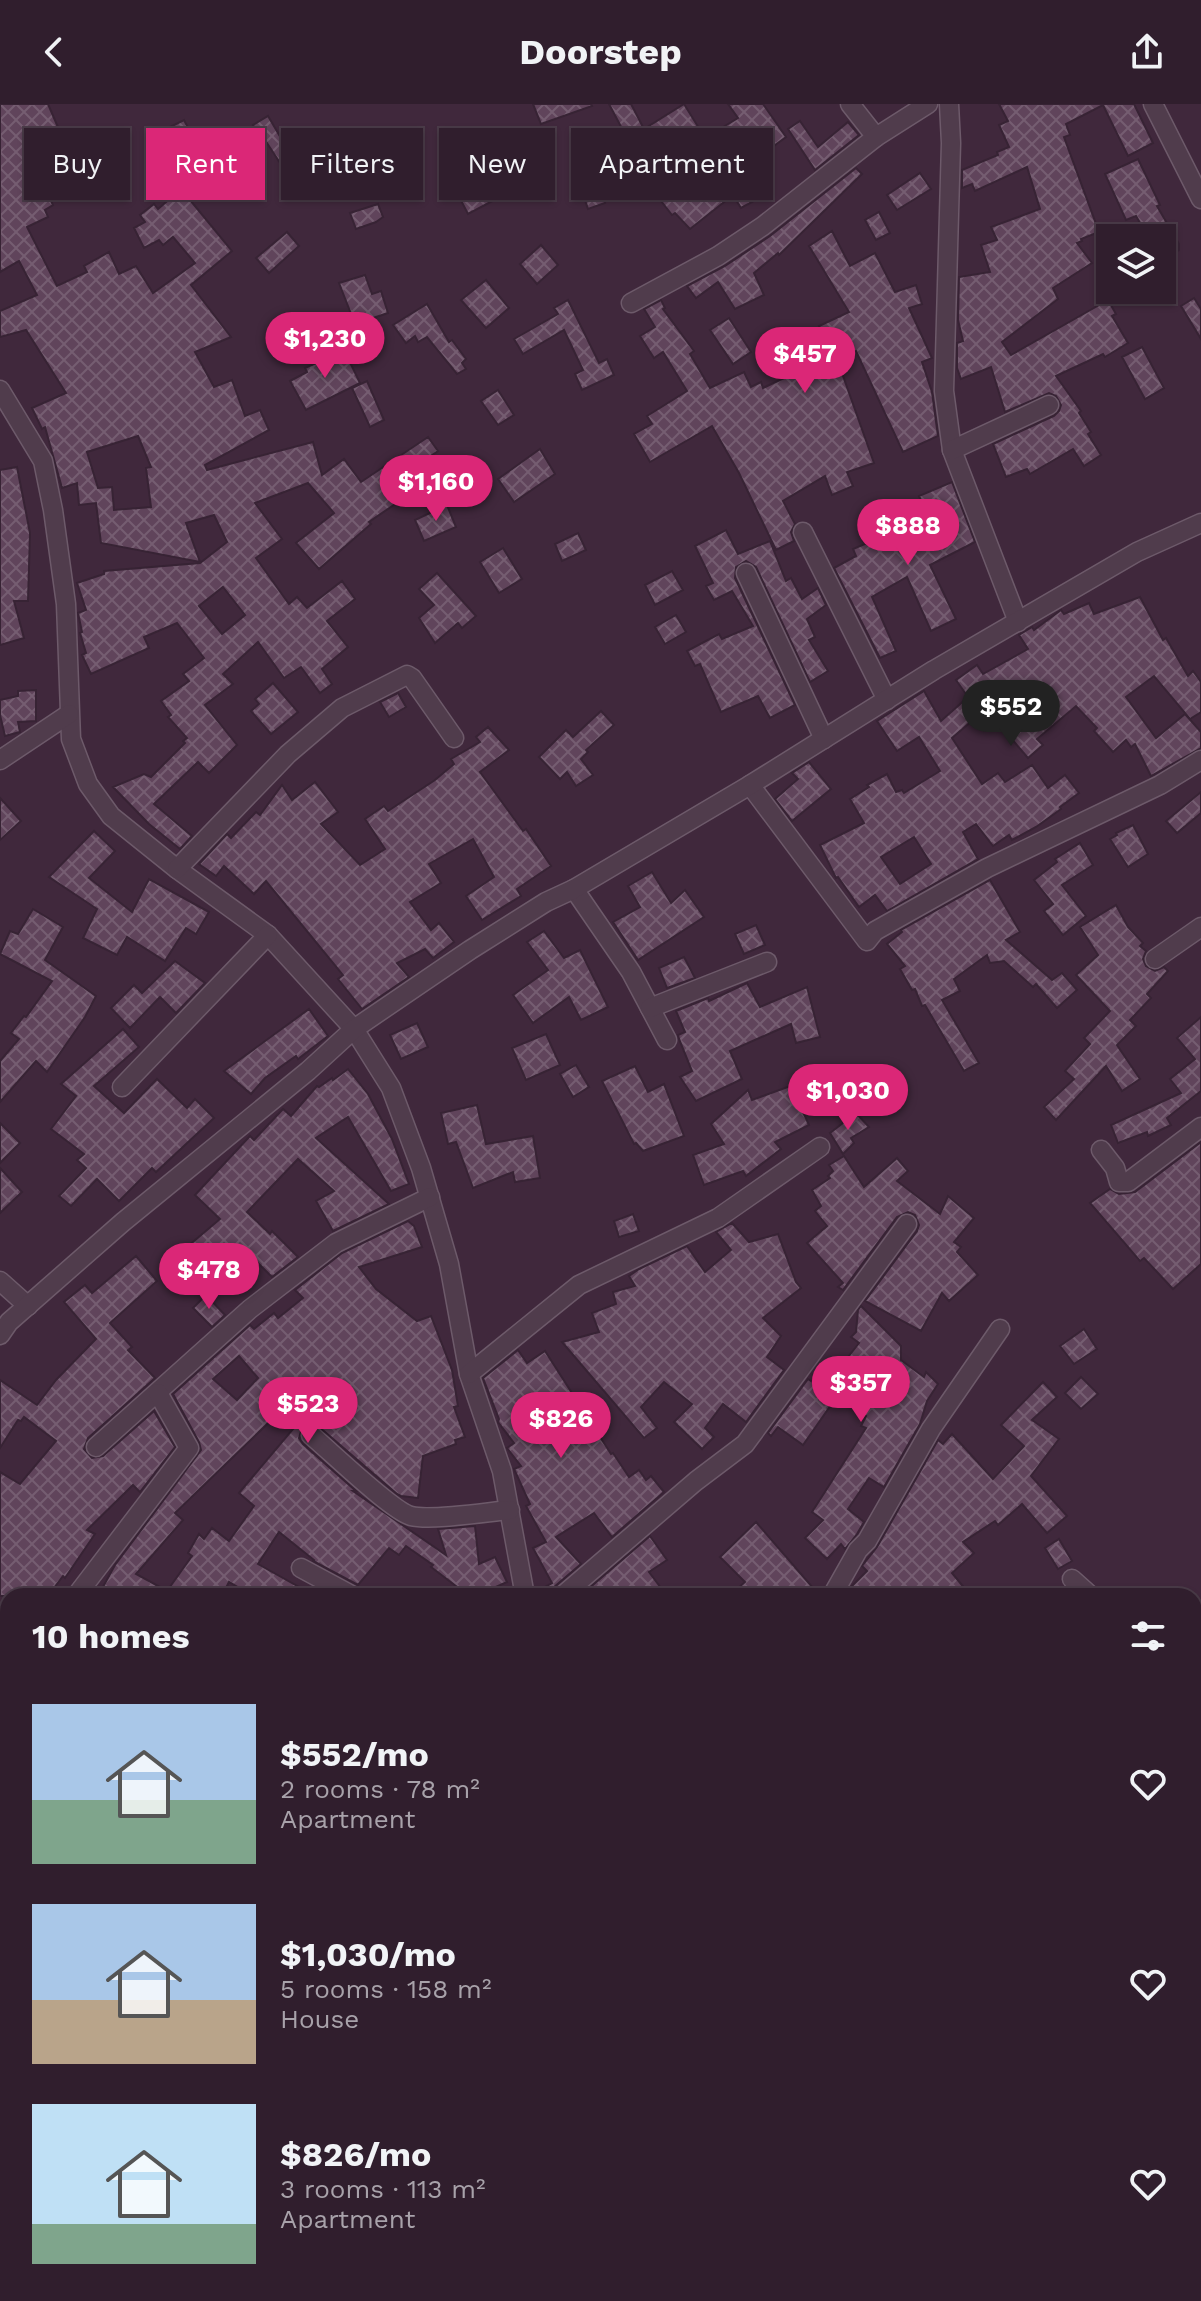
<!DOCTYPE html>
<meta charset="utf-8">
<style>
:root{--surface:#301e2d;--page:#382735;--text:#f1f3f6;--muted:#a8a2aa;--line:#4b3c49;--accent:#db2777}
body{margin:0;font-family:"Work Sans",sans-serif;background:var(--page);color:var(--text);height:100vh;display:flex;flex-direction:column;font-size:30px;white-space:nowrap}
*{box-sizing:border-box;margin:0}
p{font-size:26px;color:var(--muted)}
.icon{flex:none;width:44px;height:44px;fill:none;stroke:currentColor;stroke-width:2;stroke-linecap:round;stroke-linejoin:round}
.map{position:relative;flex:1;overflow:hidden}
.panel{position:absolute;left:0px;top:1484px;width:1202px;height:714px;display:flex;flex-direction:column;background:var(--surface);border-radius:24px 24px 0 0;box-shadow:0 2px 6px #0004,0 0 0 2px var(--line)}
.panel>*{flex:none}
.banner{position:absolute;left:24px;top:24px;width:800px;height:72px;display:flex;gap:16px}
.tools{position:absolute;left:1096px;top:120px;display:grid;gap:16px}
.tools a{display:grid;place-items:center;width:80px;height:80px;border-radius:0px;background:var(--surface);box-shadow:0 2px 6px #0004,0 0 0 2px var(--line);font-size:40px}
.price{position:absolute;translate:-50% -68px;padding:0 18px;border-radius:28px;background:var(--accent);color:#fff;font-size:26px;line-height:52px;filter:drop-shadow(0 2px 4px #0008)}
.price::after{content:'';position:absolute;left:50%;top:48px;width:24px;height:18px;margin-left:-12px;background:inherit;clip-path:polygon(0 0,100% 0,50% 100%)}
.price.current{background:#222;color:#fff}
ul{padding:0;list-style:none}
li{display:flex;align-items:center;gap:24px;height:200px;padding:0 32px}
li span{display:grid;place-items:center;flex:none;width:224px;height:160px;border-radius:0px;color:#555}
li>.icon{margin-inline-start:auto}
span .icon{width:96px;height:96px;fill:#fffc;stroke-width:1}
li b{font-size:34px}
h2{display:flex;justify-content:space-between;align-items:center;height:96px;padding:0 32px;font-size:34px}
.chip{padding:0 28px;border-radius:0px;background:var(--surface);box-shadow:0 2px 6px #0004,0 0 0 2px var(--line);font-size:28px;line-height:72px}
.chip.current{background:var(--accent);color:#fff}
header{display:flex;justify-content:space-between;align-items:center;height:104px;padding:0 32px;background:var(--surface);font-size:36px;font-weight:700}
.map>svg:first-child{display:block}
.building{fill:url(#building-cross-hatch);stroke:#372334;stroke-width:2;fill-rule:evenodd}
.lines{fill:none;stroke-linecap:round;stroke-linejoin:round}
.service-casing{stroke:#6d5a6a;stroke-width:12}
.minor-casing{stroke:#6d5a6a;stroke-width:21}
.service{stroke:#503c4c;stroke-width:9}
.minor{stroke:#503c4c;stroke-width:18}
</style>
<header><svg class="icon" aria-label="back" viewBox="0 0 24 24"><path d="M15 5l-7 7 7 7"/></svg>Doorstep<svg class="icon" aria-label="share" viewBox="0 0 24 24"><path d="M12 15V3M7 8l5-5 5 5M5 13v7h14v-7"/></svg></header>
<div class="map">
<svg width="1201" height="2197" viewBox="0 0 1201 2197">
<defs>
<pattern id="building-cross-hatch" width="8" height="8" patternUnits="userSpaceOnUse" patternTransform="scale(2)"><rect width="8" height="8" fill="#60445b"/><path d="M0 0l8 8M0 8l8-8" fill="none" stroke="#755d71"/></pattern>
</defs>
<rect width="100%" height="100%" fill="#40283c"/>
<g class="building">
<path d="M0 0H48L60 28 48 33 63 54 39 71 53 101 45 106 48 113 27 123 57 182 87 168 84 162 109 148 119 170 136 162 153 189 195 159 173 133 163 141 159 136 144 144 134 124 145 118 140 111 154 100 158 105 181 85 232 147 191 181 231 233 195 248 214 283 232 276 245 312 260 306 269 326 205 361 207 366 313 338 322 371 344 355 361 378 428 333 438 347 390 380 401 396 369 418 371 420 319 465 296 439 334 409 308 379 255 399 282 435 256 454 289 500 297 493 307 504 342 477 355 495 327 517 348 543 322 565 332 580 320 589 301 563 284 574 258 538 223 570 233 580 205 601 237 641 209 669 198 658 154 700 192 732 180 745 149 720 113 683 144 670 151 673 185 639 183 637 187 634 168 613 171 611 161 597 189 577 183 570 204 554 177 519 144 533 149 544 91 570 82 551 86 549 80 529 82 528 78 509 86 506 77 479 104 470V467L200 459 227 438 214 411 186 419 200 458 101 439 96 399 79 401 77 379 62 384 45 323 42 325 32 304 66 289 26 226 0 233V207L37 191 19 157 0 168ZM138 332 151 363 146 364 151 403 114 406 112 383 98 384 87 348ZM223 483 245 511 222 530 199 502Z"/>
<path d="M533 0H591L592 2 541 20Z"/>
<path d="M609 0H631L644 25 684 0 705 34 738 14 728 0H763L786 33 744 64 761 93 741 104 733 91 690 125 675 109 672 111 654 88 680 67 664 42 630 58 619 36 626 32Z"/>
<path d="M999 0H1134L1153 39 1128 52 1103 1 1066 20 1070 31 1064 33 1099 128 1081 135 1082 137 1077 139 1092 159 1053 184 1058 195 1002 238 1011 251 1108 196 1116 210 1112 212 1128 239 1105 253 1103 250 1056 272 1081 307 1079 309 1091 328 1088 330 1101 351 1084 362 1073 345 1030 370 1027 365 1006 373 993 340 1054 312 1059 307 1061 301 1056 292 1049 289 1005 308 991 263 961 275 957 264V239L963 237 958 216 959 173 990 168 981 141 997 136 991 123 1040 105 1027 63 975 87 972 80 962 84V66L998 51 997 48 1009 43 999 21 1008 17Z"/>
<path d="M268 12 295 58 284 65 267 39 265 41 253 21Z"/>
<path d="M184 16 205 57 217 48 233 70 221 80 211 68 194 84 160 47 175 32 170 23Z"/>
<path d="M800 17 818 43 848 18 859 31 815 66 788 25Z"/>
<path d="M1138 55 1160 101 1157 102 1179 140V146L1162 156V134H1149L1136 112 1126 116 1105 70Z"/>
<path d="M856 64 862 70 779 151 778 149 754 169 764 191 735 205 718 178 696 194 687 182 725 162 770 132Z"/>
<path d="M483 65 500 93 468 110 455 85 470 77 468 74Z"/>
<path d="M920 69 931 85 897 106 887 91Z"/>
<path d="M599 81 605 99 588 105 582 87Z"/>
<path d="M378 100 383 113 376 118 356 125 350 109Z"/>
<path d="M879 108 890 129 876 136 865 116Z"/>
<path d="M832 127 850 162 875 149 895 188 916 181 922 200 909 204 932 254 922 258 932 288 938 332 903 348 856 247 837 255 874 359 847 368 853 382 832 391 825 372 783 397 795 420 791 428 794 437 776 446 739 369 712 322 650 358 634 330 652 320 647 312 687 287 663 248 654 254 640 232 655 223 644 205 661 196 665 204 663 205 694 247 690 250 710 284 744 268 751 283 761 278 763 284 805 264 808 269 836 255 819 222 849 208 809 142Z"/>
<path d="M287 128 299 142 269 169 256 154Z"/>
<path d="M541 141 558 161 537 180 520 160Z"/>
<path d="M365 171 372 190 381 187 388 209 355 220 339 179Z"/>
<path d="M486 176 509 204 486 224 461 196Z"/>
<path d="M1194 194 1201 205V235L1181 202Z"/>
<path d="M568 196 599 259 607 255 614 271 582 286 575 270 583 266 564 226 523 250 514 235 558 210 554 204Z"/>
<path d="M427 200 449 238 452 236 466 255 462 259 466 265 457 270 427 233 418 238 415 232 406 239 393 221Z"/>
<path d="M729 214 751 248 733 260 710 226Z"/>
<path d="M1142 243 1164 284 1145 295 1122 253Z"/>
<path d="M344 246 360 279 306 306 290 277 307 268 305 264Z"/>
<path d="M367 277 384 316 370 323 352 284Z"/>
<path d="M498 286 514 311 498 321 481 297Z"/>
<path d="M540 345 555 370 514 398 498 375Z"/>
<path d="M17 363 30 429 28 497H14L24 534 0 541V366Z"/>
<path d="M952 378 975 438 930 461 956 515 931 527 907 473 872 493 896 547 880 554 834 464 856 452 853 445 874 436 877 443 934 426 919 392Z"/>
<path d="M447 401 456 423 424 437 415 416Z"/>
<path d="M726 426 738 450 770 437 786 477 791 474 802 495 818 484 826 501 807 515 815 533 809 536 828 567 810 578 756 463 746 457 736 463 735 474 795 601 770 614 758 592 721 608 700 560 695 562 687 547 719 530 722 535 753 522 732 487 714 496 706 482 713 479 695 442Z"/>
<path d="M578 429 586 446 562 457 555 440Z"/>
<path d="M503 444 522 475 499 489 480 458Z"/>
<path d="M672 467 683 486 655 501 645 481Z"/>
<path d="M437 469 476 512 462 524 458 519 435 539 419 514 434 501 419 485Z"/>
<path d="M1140 493 1163 536 1166 534 1188 572 1193 567 1201 578V608L1190 615 1154 572 1126 593 1156 634 1185 610 1201 628V644L1151 672 1135 640 1131 643 1126 636 1113 648 1094 627 1097 624 1076 602 1037 635 1043 641 1028 654 986 605 952 634 982 680 998 669 1005 678 1032 661 1048 684 1065 671 1079 689 1060 703 1061 705 1036 723 1012 736 1009 731 993 742 976 720 963 728 978 755 887 807 875 791 859 803 838 773 836 774 820 741 864 719 850 695 869 683 867 681 887 670 896 688 902 686 904 689 940 667 919 633 897 647 877 617 924 587 941 617 968 593 956 576 977 561 983 570 1028 545 1019 531 1032 523 1034 526 1061 506 1064 510 1089 499 1094 510ZM914 733 931 760 900 780 881 753Z"/>
<path d="M676 511 686 528 665 540 655 523Z"/>
<path d="M273 579 298 608 271 630 251 607 259 600 255 595Z"/>
<path d="M36 586V617L18 618 20 628 5 632 0 611V596L18 592V587Z"/>
<path d="M398 589 406 603 389 613 380 598Z"/>
<path d="M601 607 614 621 586 646 588 648 581 655 593 671 576 682 567 668 560 675 539 653 566 626 573 633Z"/>
<path d="M488 623 509 646 480 668 523 727 526 725 551 762 517 785 521 792 482 816 466 792 494 773 473 735 429 760 441 779 410 798 431 826 439 819 454 838 433 854 425 845 397 859 409 873 362 905 338 875 343 871 266 777 254 790 224 762 216 772 199 760 227 730 231 734 256 708 260 711 282 681 292 696 315 678 338 708 321 720 360 761 385 745 365 715 384 702 388 707 435 676 454 660 451 655 480 638 476 633Z"/>
<path d="M809 658 831 685 792 717 775 695 798 675 792 669Z"/>
<path d="M1201 688V709L1177 729 1166 717Z"/>
<path d="M0 694 21 717 0 736Z"/>
<path d="M1133 721 1148 750 1128 763 1110 735 1117 731 1116 729Z"/>
<path d="M94 727 115 747 89 774 132 808 149 775 209 808 196 830 186 824 165 857 127 833 117 851 83 834 97 805 49 773Z"/>
<path d="M1080 739 1093 761 1062 781 1086 812 1063 831 1044 807 1053 800 1034 776 1057 758 1055 755Z"/>
<path d="M652 768 671 799 685 786 704 813 638 856 613 818 640 803 628 782Z"/>
<path d="M990 776 1020 828 1006 836 1052 876 1062 869 1077 886 1057 904 1036 880 1033 883 1004 857 990 859 987 851 954 875 960 887 942 896 979 959 964 967 925 901 922 902 915 885 912 886 900 865 905 862 887 840 902 828 901 826Z"/>
<path d="M1116 801 1128 823 1143 839 1140 842 1146 847 1143 855 1146 862 1155 867 1164 863 1168 867 1147 890 1151 894 1130 916 1136 922 1117 941 1140 975 1122 987 1106 962 1056 1016 1044 1003 1074 975 1065 967 1090 940 1084 934 1110 907 1076 871 1098 851 1080 823Z"/>
<path d="M33 805 63 823 45 856 96 892 85 913 47 968 36 957 0 998V957L19 935 11 929 24 912 26 913 52 877 0 850 10 827 18 830Z"/>
<path d="M756 821 765 841 744 850 735 830Z"/>
<path d="M544 827 564 854 580 846 608 903 581 916 569 893 533 919 513 891 548 866 527 838Z"/>
<path d="M684 853 695 874 667 884 659 864Z"/>
<path d="M175 857 205 879 176 909 160 893 130 924 111 904 134 881 142 889Z"/>
<path d="M747 879 760 903 807 883 820 933 796 939 791 920 730 947 742 975 696 997 680 973 692 967 679 935 678 931 685 928 676 907 708 894 709 897Z"/>
<path d="M309 905 328 932 298 955 296 952 265 974 251 990 224 967Z"/>
<path d="M1201 913V987L1167 1014 1171 1021 1148 1032 1147 1028 1118 1039 1111 1021 1181 989 1170 975 1195 955 1177 934Z"/>
<path d="M417 919 428 943 401 955 390 931Z"/>
<path d="M123 925 139 943 94 982 124 1009 157 975 187 1004 195 995 214 1014 156 1068 152 1064 119 1097 97 1075 71 1102 59 1092 86 1064 77 1056 84 1050 51 1025 76 992 61 980Z"/>
<path d="M546 930 560 961 526 976 512 944Z"/>
<path d="M576 961 589 983 573 993 560 970Z"/>
<path d="M635 962 648 988 664 980 684 1032 643 1047 636 1039 634 1040 602 977Z"/>
<path d="M348 965 368 990 392 1035 409 1080 391 1087 348 1013 316 1034 389 1100 333 1127 316 1097 334 1087 298 1055 247 1108 270 1130 272 1127 298 1153 272 1173 254 1155 245 1169 231 1150 208 1169 187 1143 220 1115 195 1091 250 1032 254 1036 283 1005 291 1012 317 982 319 983 332 974 333 976Z"/>
<path d="M804 977 811 994 799 999 809 1021 775 1038 781 1045 746 1072 743 1067 704 1081 693 1051 724 1040 711 1020 748 986 752 996Z"/>
<path d="M477 1001 486 1040 533 1032 540 1074 515 1078 513 1068 473 1084 456 1038 448 1040 441 1009Z"/>
<path d="M856 1009 869 1023 851 1034 854 1039 843 1050 830 1029Z"/>
<path d="M0 1019 20 1039 0 1059Z"/>
<path d="M1201 1038V1160L1173 1185 1144 1154 1140 1157 1090 1099 1110 1085 1119 1090 1135 1088Z"/>
<path d="M844 1052 864 1083 897 1054 908 1067 897 1077 940 1110 948 1092 974 1114 954 1138 961 1143 957 1148 978 1171 949 1197 942 1189 921 1227 865 1197 917 1127 919 1121 915 1111 908 1108 897 1113 843 1186 838 1183 843 1179 807 1139 827 1122 815 1107 821 1102 812 1086 830 1074 828 1072 833 1067 829 1061Z"/>
<path d="M0 1064 22 1088 0 1109Z"/>
<path d="M633 1110 639 1127 619 1133 614 1117Z"/>
<path d="M408 1117 414 1122 422 1143 359 1163 376 1185 417 1217 431 1212 452 1266 458 1302 454 1303 465 1333 455 1336 456 1340 423 1352 418 1394 401 1392 397 1390 318 1322 306 1320 302 1324 299 1334 303 1340 356 1387H353L446 1451 438 1425 475 1422 479 1460 495 1453 507 1478 476 1492H469L431 1463 433 1461 406 1442 399 1451 389 1444 358 1481 313 1457 314 1456 279 1428 258 1460 315 1492H253L229 1478 222 1492H98L115 1461 201 1346 199 1338 173 1290 250 1221 254 1225 274 1209 278 1214 303 1194 295 1186 342 1149ZM239 1252 258 1274 237 1296 213 1275ZM290 1298 304 1312 239 1389 254 1402 229 1437 212 1424 204 1435 199 1430 188 1449 192 1452 167 1487 136 1470 183 1416 175 1409Z"/>
<path d="M732 1119 749 1138 778 1130 796 1178 801 1184 763 1214 781 1232 767 1253 784 1266 746 1318 723 1300 705 1324 714 1333 702 1345 674 1318 692 1300 664 1278 641 1303 657 1324 644 1334 562 1238 599 1228 592 1209 616 1200 613 1188 635 1182 629 1172 639 1165 687 1142 705 1168 731 1146 716 1128Z"/>
<path d="M136 1152 157 1177 110 1219 132 1243 128 1246 155 1274 88 1334 84 1345 92 1354 103 1352 154 1307 175 1343 140 1388 133 1381 87 1426 95 1430 65 1474 63 1472 48 1492H0V1368L20 1380 56 1337 24 1313 21 1317 18 1316 0 1344V1276L37 1301 56 1276 96 1235 64 1198 85 1181 92 1189Z"/>
<path d="M206 1191 225 1211 212 1223 193 1204Z"/>
<path d="M861 1202 901 1242V1256L924 1273 926 1268 938 1280 927 1297 920 1320 884 1383 869 1374 848 1405 864 1418 857 1430 845 1445 841 1440 827 1455 805 1434 823 1416 812 1408 866 1324 861 1322 866 1312 838 1291 803 1341 778 1323 771 1332 768 1329 808 1275 823 1285 859 1239 851 1233 856 1228 858 1206Z"/>
<path d="M1084 1225 1097 1245 1074 1260 1060 1242Z"/>
<path d="M518 1246 527 1259 545 1247 611 1350 613 1349 629 1373 639 1366 646 1376 651 1372 664 1388 612 1433 594 1409 556 1433 581 1460 554 1483 550 1492H537L536 1488 552 1479 533 1444 546 1438 526 1402 530 1400 514 1365 521 1362 507 1344 514 1339 498 1318 499 1315 483 1274Z"/>
<path d="M1081 1273 1098 1290 1081 1305 1065 1289Z"/>
<path d="M1043 1278 1057 1293 1032 1316 1059 1335 1031 1372 1067 1412 1047 1429 1022 1400 998 1421 995 1417 963 1438 974 1449 952 1469 971 1492H846L850 1484 867 1467 862 1462 877 1443 938 1336 943 1340 952 1330 993 1375 1024 1342 1001 1321Z"/>
<path d="M756 1418 820 1492H729L745 1478 720 1453Z"/>
<path d="M650 1432 667 1456 649 1468 667 1492H580Z"/>
<path d="M1059 1435 1072 1457 1058 1465 1045 1444Z"/>
</g>
<g class="lines">
<g class="service-casing">
<path id="service" d="M465 2190 471 2197"/>
</g>
<g class="minor-casing">
<g id="minor">
<path d="M850 0 876 33"/>
<path d="M949 0 951 39 944 287 952 346 1018 518"/>
<path d="M1153 0 1201 95"/>
<path d="M631 199 718 152 763 122 876 33 928 0"/>
<path d="M0 286 43 357 53 406 66 500 71 635 88 680 111 712 177 765 268 831 354 925 391 984 421 1064 449 1160 469 1270 502 1367 525 1492"/>
<path d="M952 346 1049 301"/>
<path d="M803 428 887 596"/>
<path d="M746 469 824 635"/>
<path d="M0 656 69 610"/>
<path d="M750 681 867 837 875 827 987 764 1160 681 1201 656"/>
<path d="M177 765 288 650 342 604 407 571 412 574 454 634"/>
<path d="M574 785 631 868 667 936"/>
<path d="M1155 855 1201 823"/>
<path d="M650 904 767 858"/>
<path d="M122 983 268 831"/>
<path d="M1101 1046 1115 1064 1119 1078H1128L1201 1023"/>
<path d="M0 1177 28 1202"/>
<path d="M0 1231 9 1218 123 1118 308 967 354 925 470 846 546 798 574 785 750 681 934 566 1137 448 1201 419"/>
<path d="M469 1270 579 1181 718 1114 820 1043"/>
<path d="M311 1331C330 1347 392 1407 411 1412 431 1417 487 1408 510 1406"/>
<path d="M96 1343 250 1205 336 1139 430 1093"/>
<path d="M301 1464 353 1492"/>
<path d="M1072 1475 1091 1492"/>
<path d="M76 1492 189 1344 158 1289"/>
<path d="M562 1492 696 1377 745 1340 907 1120"/>
<path d="M832 1492 858 1446 867 1437 931 1325 1000 1225"/>
<path d="M1194 1569 1201 1578"/>
<path d="M0 1603 8 1591"/>
<path d="M1194 1702 1201 1697"/>
<path d="M0 1799 8 1798"/>
<path d="M1194 1890 1201 1884"/>
<path d="M1194 1985 1201 1992"/>
<path d="M642 2190 643 2197"/>
<path d="M939 2197 946 2190"/>
</g>
</g>
<use href="#service" class="service"/>
<use href="#minor" class="minor"/>
</g>
</svg>
<div class="tools">
<a><svg class="icon" aria-label="layers" viewBox="0 0 24 24"><path d="M12 4l9 5-9 5-9-5zM3 14l9 5 9-5"/></svg></a>
</div>
<b class="price" style="left:325px;top:276px">$1,230</b>
<b class="price" style="left:805px;top:291px">$457</b>
<b class="price" style="left:436px;top:419px">$1,160</b>
<b class="price" style="left:908px;top:463px">$888</b>
<b class="price current" style="left:1011px;top:644px">$552</b>
<b class="price" style="left:848px;top:1028px">$1,030</b>
<b class="price" style="left:209px;top:1207px">$478</b>
<b class="price" style="left:861px;top:1320px">$357</b>
<b class="price" style="left:308px;top:1341px">$523</b>
<b class="price" style="left:561px;top:1356px">$826</b>
<div class="banner">
<a class="chip">Buy</a>
<a class="chip current">Rent</a>
<a class="chip">Filters</a>
<a class="chip">New</a>
<a class="chip">Apartment</a>
</div>
<section class="panel">
<h2>10 homes<svg class="icon" aria-label="filters" viewBox="0 0 24 24"><path d="M4 7h16M4 17h16"/><circle cx="9" cy="7" r="2"/><circle cx="15" cy="17" r="2"/></svg></h2>
<ul>
<li><span style="background:linear-gradient(#a9c7e8 60%,#7fa58c 0)"><svg class="icon" aria-label="home" viewBox="0 0 24 24"><path d="M3 11l9-7 9 7M6 9v11h12V9"/></svg></span><div><b>$552/mo</b><p>2 rooms · 78 m²</p><p>Apartment</p></div><svg class="icon" aria-label="heart" viewBox="0 0 24 24"><path d="M12 20l-8-8c-3-5 5-10 8-4 3-6 11-1 8 4z"/></svg></li>
<li><span style="background:linear-gradient(#a9c7e8 60%,#b9a48a 0)"><svg class="icon" aria-label="home" viewBox="0 0 24 24"><path d="M3 11l9-7 9 7M6 9v11h12V9"/></svg></span><div><b>$1,030/mo</b><p>5 rooms · 158 m²</p><p>House</p></div><svg class="icon" aria-label="heart" viewBox="0 0 24 24"><path d="M12 20l-8-8c-3-5 5-10 8-4 3-6 11-1 8 4z"/></svg></li>
<li><span style="background:linear-gradient(#bfe0f5 75%,#7fa58c 0)"><svg class="icon" aria-label="home" viewBox="0 0 24 24"><path d="M3 11l9-7 9 7M6 9v11h12V9"/></svg></span><div><b>$826/mo</b><p>3 rooms · 113 m²</p><p>Apartment</p></div><svg class="icon" aria-label="heart" viewBox="0 0 24 24"><path d="M12 20l-8-8c-3-5 5-10 8-4 3-6 11-1 8 4z"/></svg></li>
</ul>
</section>
</div>
